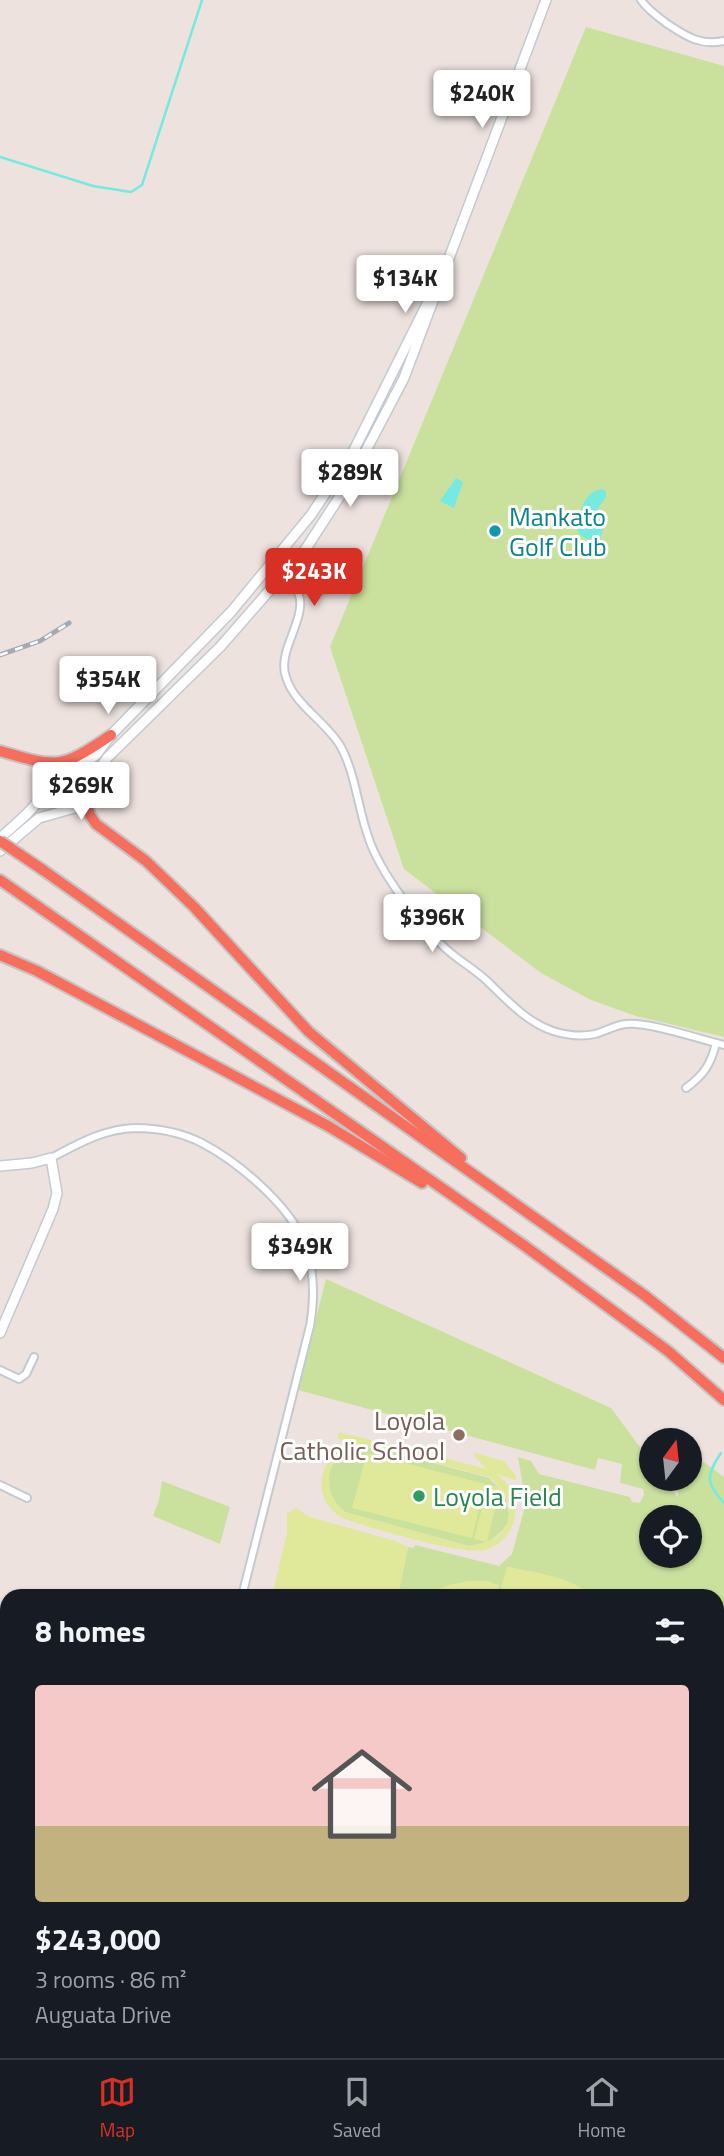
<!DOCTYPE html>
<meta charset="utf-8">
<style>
:root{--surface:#171b24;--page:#20242c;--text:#f1f3f6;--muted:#9ea1a6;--line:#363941;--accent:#d93025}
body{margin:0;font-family:"Titillium Web",sans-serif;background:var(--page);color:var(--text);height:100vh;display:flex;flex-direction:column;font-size:26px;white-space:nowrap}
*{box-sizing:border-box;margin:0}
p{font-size:23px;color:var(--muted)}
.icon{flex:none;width:38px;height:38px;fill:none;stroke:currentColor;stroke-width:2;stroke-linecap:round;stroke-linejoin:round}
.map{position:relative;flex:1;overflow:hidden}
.drawer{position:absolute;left:0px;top:1589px;width:724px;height:469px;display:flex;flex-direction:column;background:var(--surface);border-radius:21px 21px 0 0;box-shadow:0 2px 5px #0004}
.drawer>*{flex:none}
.needle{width:46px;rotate:15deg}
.fabs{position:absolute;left:639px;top:1428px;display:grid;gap:14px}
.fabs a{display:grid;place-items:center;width:63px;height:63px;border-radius:50%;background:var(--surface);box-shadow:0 2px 5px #0004;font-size:35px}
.price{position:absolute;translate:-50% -60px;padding:0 16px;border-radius:7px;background:#fff;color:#222;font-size:23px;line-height:46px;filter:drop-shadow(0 2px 4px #0008)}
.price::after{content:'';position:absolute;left:50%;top:42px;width:21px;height:16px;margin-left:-10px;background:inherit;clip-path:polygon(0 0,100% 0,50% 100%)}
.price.selected{background:var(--accent);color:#fff}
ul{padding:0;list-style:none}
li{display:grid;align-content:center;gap:14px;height:371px;padding:0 35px}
li span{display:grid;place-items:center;height:217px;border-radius:7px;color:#555}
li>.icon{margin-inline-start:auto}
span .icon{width:126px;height:126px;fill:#fffc;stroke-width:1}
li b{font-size:30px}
h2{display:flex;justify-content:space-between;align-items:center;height:84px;padding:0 35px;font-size:30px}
.dock{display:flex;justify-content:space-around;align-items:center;height:98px;border-top:2px solid var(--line);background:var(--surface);font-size:19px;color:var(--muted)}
.dock a{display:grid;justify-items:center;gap:4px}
.dock .selected{color:var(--accent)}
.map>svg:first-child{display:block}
.green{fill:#cae19d;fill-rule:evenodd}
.pitch{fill:#e0e899;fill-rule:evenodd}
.water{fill:#75eae3}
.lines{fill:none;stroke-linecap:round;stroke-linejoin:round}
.stream{stroke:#75eae3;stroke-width:2.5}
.street-casing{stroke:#c2cad1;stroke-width:10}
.secondary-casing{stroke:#c2cad1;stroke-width:12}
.highway-casing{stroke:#c4c4c4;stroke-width:14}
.street{stroke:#fff;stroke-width:6}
.secondary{stroke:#fff;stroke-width:9}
.highway{stroke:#f86e5d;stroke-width:10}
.rail-casing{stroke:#a1aab5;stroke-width:5}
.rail{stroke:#fff;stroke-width:2.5;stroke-dasharray:8;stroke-linecap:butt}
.highway-bridge-casing{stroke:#c4c4c4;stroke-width:14;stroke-linecap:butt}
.highway-bridge{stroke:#f86e5d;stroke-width:10}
.culture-dot{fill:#0f9aa8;stroke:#fff;stroke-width:2.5}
.education-dot{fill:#8d6e63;stroke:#fff;stroke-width:2.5}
.leisure-dot{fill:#2e9e5b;stroke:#fff;stroke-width:2.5}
.labels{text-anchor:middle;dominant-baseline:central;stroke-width:6;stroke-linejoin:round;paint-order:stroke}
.culture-label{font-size:26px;fill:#0d838f;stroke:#fff;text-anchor:start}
.education-label{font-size:26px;fill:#785e54;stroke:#fff;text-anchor:end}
.leisure-label{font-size:26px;fill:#27864d;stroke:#fff;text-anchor:start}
</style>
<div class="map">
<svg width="724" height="2058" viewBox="0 0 724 2058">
<rect width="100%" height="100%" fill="#ede2de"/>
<g class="green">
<path d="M586 27 724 66V1037L636 1016 591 1000 541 973 404 869 330 647Z"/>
<path d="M326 1279 611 1408 651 1462V1479H664L678 1497 679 1479H690V1462L694 1455 724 1477V1938L719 1951V1977L724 1978V2000L718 2023V1596H593C569 1577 537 1573 508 1567L499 1596H496L499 1585 437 1589 425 1596H398L408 1547 414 1548 415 1545 499 1566 512 1554 526 1503 518 1457 531 1461 539 1474 630 1497 632 1502 640 1503 644 1494 643 1489 620 1483 622 1464 598 1458 595 1470 298 1390ZM651 1517H690V1556H651Z"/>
<path d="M366 1445 489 1478 505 1494 509 1514 507 1524 502 1531 491 1540 483 1544 469 1546 345 1512C314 1488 328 1449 366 1445Z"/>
<path d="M162 1481 230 1507 220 1544 153 1516 159 1500Z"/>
<path d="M24 2051H384L379 2058H59Z"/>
<path d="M394 2051H710V2053L724 2058H391Z"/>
</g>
<g class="pitch">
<path d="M339 1432 487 1469 474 1456 475 1453 504 1461 517 1477 515 1480 497 1474C510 1485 518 1498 515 1516 513 1531 500 1547 484 1550 462 1555 366 1527 342 1518 309 1497 319 1459 349 1442L337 1438ZM357 1446 378 1448 489 1477C514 1495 519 1529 487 1542L500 1488 488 1484 474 1539 487 1542 469 1546 345 1512C321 1494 324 1453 357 1446Z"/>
<path d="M367 1453 485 1484 472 1538 352 1508Z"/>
<path d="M296 1508 310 1517 395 1541 408 1547 398 1596H272L287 1533V1514Z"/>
<path d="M507 1567C536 1573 569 1576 593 1596H499Z"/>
<path d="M468 1581H486L499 1585 496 1596H425L448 1585Z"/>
</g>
<g class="water">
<path d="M456 478 463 482 454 508 440 501Z"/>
<path d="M601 489 606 491V497L598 508C599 520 607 526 600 538L586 539 578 533C578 516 582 493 601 489Z"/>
</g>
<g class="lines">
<g class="stream">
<path d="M0 157 93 186 131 192 142 185 202 0"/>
<path d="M721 1453C706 1476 705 1482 724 1503"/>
<path d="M718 1876 724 1875"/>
<path d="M401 2058 405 2051"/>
</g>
<g class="street-casing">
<g id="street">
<path d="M641 0C647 9 657 16 666 23 686 36 699 46 724 41"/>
<path d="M271 565C310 595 304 602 288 646 285 655 282 667 286 677 294 705 327 722 341 747 356 775 358 810 369 839 380 872 416 919 441 944 454 958 472 967 486 980 506 999 526 1022 553 1031 566 1035 582 1037 595 1034 606 1031 615 1025 626 1024 651 1022 698 1039 724 1045"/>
<path d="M686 1088C704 1075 711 1064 716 1043"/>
<path d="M51 1158C78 1144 103 1129 135 1128 157 1128 182 1133 202 1143 238 1162 288 1204 304 1242 315 1270 315 1297 310 1326L242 1596"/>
<path d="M0 1370 19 1379 26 1374 34 1357"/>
<path d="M0 1485 27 1498"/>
</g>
</g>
<g class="secondary-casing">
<g id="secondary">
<path d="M74 770 96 755 111 735 231 612 311 515 354 450 428 302"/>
<path d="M0 838C14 825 30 814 40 798 46 791 46 780 54 774 62 767 71 769 80 774L88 789"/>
<path d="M0 851 39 818 78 807 85 799 92 780 107 758 220 647 305 550 351 479 404 378 546 0"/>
<path d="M0 1166 32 1163 51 1158 57 1193 53 1209 0 1333"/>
</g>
</g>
<g class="highway-casing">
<g id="highway">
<path d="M0 751C58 768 61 769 111 735"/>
<path d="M85 799 90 815 96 824 146 861 194 907 309 1032 461 1158"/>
<path d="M43 870 644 1295 724 1358"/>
<path d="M0 880 522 1244 668 1351 724 1400"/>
<path d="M0 955 37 971 328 1126 422 1183"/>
</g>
</g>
<use href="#street" class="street"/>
<use href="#secondary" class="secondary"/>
<use href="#highway" class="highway"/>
<g class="rail-casing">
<path id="rail" d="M0 655 40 641 69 623"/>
</g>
<use href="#rail" class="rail"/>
<g class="highway-bridge-casing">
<path id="highway-bridge" d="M0 841 43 870"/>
</g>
<use href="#highway-bridge" class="highway-bridge"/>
</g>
<circle class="culture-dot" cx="495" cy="531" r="7"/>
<circle class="education-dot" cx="459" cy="1435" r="7"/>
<circle class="leisure-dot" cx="419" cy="1496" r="7"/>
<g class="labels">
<g class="culture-label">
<text x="509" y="516">Mankato<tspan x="509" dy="30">Golf Club</tspan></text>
</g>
<g class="education-label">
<text x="445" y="1420">Loyola<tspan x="445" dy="30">Catholic School</tspan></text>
</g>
<g class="leisure-label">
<text x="433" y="1496">Loyola Field</text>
</g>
</g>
</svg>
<div class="fabs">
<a><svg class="needle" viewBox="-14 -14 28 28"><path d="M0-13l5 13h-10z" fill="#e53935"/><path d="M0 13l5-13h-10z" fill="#9ea1a6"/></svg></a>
<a><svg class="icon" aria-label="locate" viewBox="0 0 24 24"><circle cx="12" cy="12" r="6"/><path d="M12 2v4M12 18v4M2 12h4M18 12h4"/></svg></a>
</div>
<b class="price" style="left:482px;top:130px">$240K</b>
<b class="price" style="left:405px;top:315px">$134K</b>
<b class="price" style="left:350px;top:509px">$289K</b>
<b class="price selected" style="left:314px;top:608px">$243K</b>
<b class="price" style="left:108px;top:716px">$354K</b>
<b class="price" style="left:81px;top:822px">$269K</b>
<b class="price" style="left:432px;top:954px">$396K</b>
<b class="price" style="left:300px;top:1283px">$349K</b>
<section class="drawer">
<h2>8 homes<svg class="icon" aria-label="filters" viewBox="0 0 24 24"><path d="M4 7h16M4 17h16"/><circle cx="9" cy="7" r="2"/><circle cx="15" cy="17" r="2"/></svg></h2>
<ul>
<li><span style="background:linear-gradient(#f6c9c9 65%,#c2b280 0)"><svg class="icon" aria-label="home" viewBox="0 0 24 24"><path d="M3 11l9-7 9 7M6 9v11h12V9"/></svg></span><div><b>$243,000</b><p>3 rooms · 86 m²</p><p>Auguata Drive</p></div></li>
</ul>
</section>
</div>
<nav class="dock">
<a class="selected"><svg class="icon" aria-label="map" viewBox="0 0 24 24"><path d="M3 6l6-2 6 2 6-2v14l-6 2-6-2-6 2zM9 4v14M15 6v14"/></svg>Map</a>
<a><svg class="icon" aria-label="saved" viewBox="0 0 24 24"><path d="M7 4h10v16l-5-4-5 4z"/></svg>Saved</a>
<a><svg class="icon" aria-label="home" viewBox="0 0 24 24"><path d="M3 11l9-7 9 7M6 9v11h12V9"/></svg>Home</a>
</nav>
